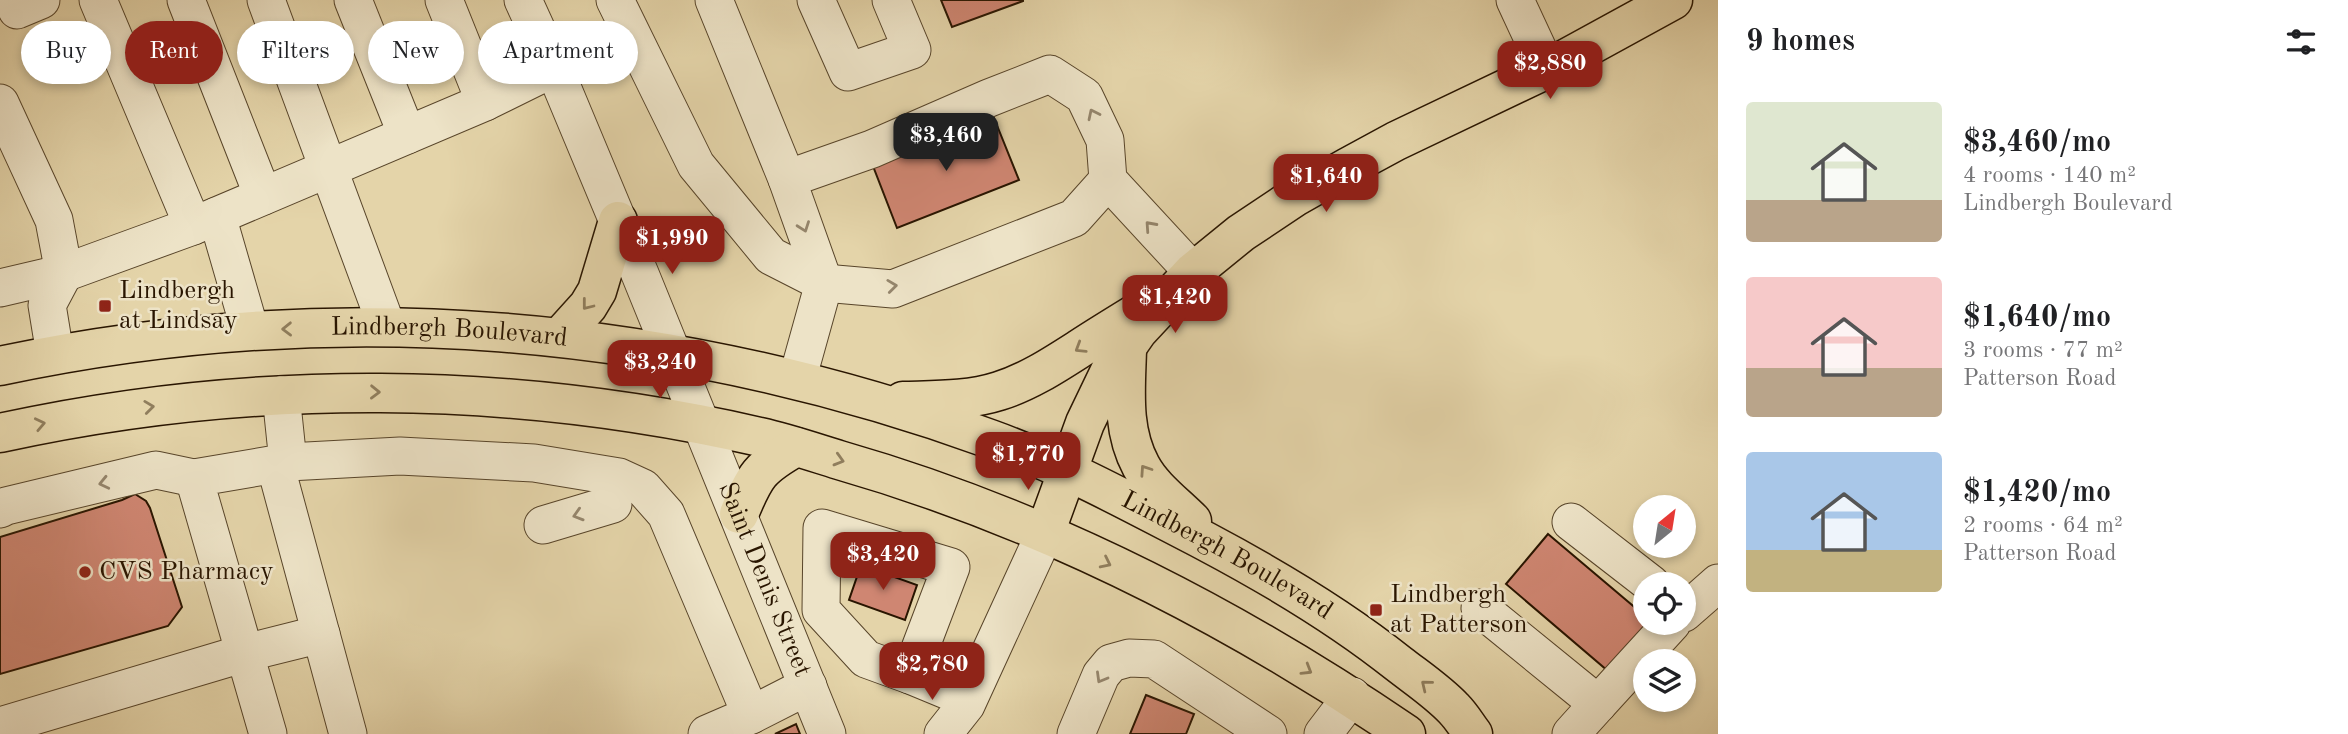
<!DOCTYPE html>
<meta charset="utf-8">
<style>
:root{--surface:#fff;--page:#f6f6f6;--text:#202124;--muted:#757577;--accent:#8f2418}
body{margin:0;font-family:"Old Standard TT",serif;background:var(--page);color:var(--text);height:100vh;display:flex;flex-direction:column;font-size:26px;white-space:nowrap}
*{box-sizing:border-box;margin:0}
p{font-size:23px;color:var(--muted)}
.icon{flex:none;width:38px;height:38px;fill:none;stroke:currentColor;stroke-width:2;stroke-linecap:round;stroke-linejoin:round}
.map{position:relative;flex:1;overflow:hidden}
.panel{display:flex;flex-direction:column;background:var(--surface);width:630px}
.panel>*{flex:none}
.guide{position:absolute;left:21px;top:21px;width:665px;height:63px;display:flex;gap:14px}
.needle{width:46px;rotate:30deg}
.fabs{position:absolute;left:1633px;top:495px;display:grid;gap:14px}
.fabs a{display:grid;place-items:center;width:63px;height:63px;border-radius:50%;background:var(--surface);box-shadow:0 4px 10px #0003;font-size:35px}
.price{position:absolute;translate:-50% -60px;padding:0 16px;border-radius:14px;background:var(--accent);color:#fff;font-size:23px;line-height:46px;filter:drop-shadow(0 2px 4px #0008)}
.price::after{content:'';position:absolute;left:50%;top:42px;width:21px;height:16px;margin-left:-10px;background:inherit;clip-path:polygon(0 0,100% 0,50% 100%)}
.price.on{background:#222;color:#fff}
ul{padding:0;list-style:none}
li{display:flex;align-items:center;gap:21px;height:175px;padding:0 28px}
li span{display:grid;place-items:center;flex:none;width:196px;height:140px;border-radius:7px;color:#555}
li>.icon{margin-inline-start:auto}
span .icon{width:84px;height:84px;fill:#fffc;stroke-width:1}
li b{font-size:30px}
h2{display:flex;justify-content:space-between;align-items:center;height:84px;padding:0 28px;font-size:30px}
.chip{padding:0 24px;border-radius:32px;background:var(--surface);box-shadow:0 4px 10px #0003;font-size:24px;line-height:63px}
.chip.on{background:var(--accent);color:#fff}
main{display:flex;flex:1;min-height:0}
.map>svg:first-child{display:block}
.building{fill:#cf8672;stroke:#291500;stroke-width:2}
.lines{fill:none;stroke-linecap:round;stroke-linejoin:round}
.minor-casing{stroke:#58452a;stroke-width:39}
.major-casing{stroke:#291500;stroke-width:41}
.minor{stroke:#ede3c7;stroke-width:37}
.major{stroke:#e4d4a9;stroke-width:38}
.oneway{stroke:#95866d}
.oneway2{stroke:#907e5d}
.poi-dot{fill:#8f2418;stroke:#ede3c7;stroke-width:2.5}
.labels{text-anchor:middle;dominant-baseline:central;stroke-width:5;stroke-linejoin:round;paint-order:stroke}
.poi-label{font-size:26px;fill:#291500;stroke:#ede3c7;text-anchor:start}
.street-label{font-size:26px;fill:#291500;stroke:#ede3c7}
</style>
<main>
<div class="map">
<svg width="1718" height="734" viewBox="0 0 1718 734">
<rect width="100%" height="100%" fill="#e4d4a9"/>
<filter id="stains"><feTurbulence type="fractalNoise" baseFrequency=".00286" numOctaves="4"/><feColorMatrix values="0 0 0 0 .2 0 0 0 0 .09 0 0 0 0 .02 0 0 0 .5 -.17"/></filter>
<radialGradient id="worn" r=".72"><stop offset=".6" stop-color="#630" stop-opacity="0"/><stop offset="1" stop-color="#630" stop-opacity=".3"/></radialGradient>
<g class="building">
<path d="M941 0H1023V1L952 27Z"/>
<path d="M994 118 1019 180 897 228 873 166Z"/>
<path d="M135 494 146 501 150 508 182 607 168 626 0 674V537L122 500Z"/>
<path d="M1548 534 1645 616V623H1648L1608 671 1506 584Z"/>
<path d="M861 565 917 585 905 620 849 600Z"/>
<path d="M1146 695 1194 714 1186 734H1130Z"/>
<path d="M796 724 800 734H775Z"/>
</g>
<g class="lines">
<g class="minor-casing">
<g id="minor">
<path d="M13 0 17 10 41 0"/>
<path d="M98 0 193 226"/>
<path d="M186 0 263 196"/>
<path d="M266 0 387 327"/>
<path d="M353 0 407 135"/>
<path id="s1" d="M523 0 554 68 640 274 827 734"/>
<path d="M615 0 696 165 771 256 824 283 893 289 1074 218 1108 180"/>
<path d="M714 0 787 179"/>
<path d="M816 0 848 72 912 50 891 0"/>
<path d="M1515 0 1547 69"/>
<path d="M485 102 554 68"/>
<path d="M0 103 54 220 64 273 47 305 55 354"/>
<path d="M217 216 250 330"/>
<path d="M0 288 64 273 193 226 485 102 444 0"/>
<path d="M797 380 824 283 787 179 872 149 989 98 1050 74 1084 96 1105 140 1108 180 1193 272"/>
<path d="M288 462 400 456 534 463 619 477 643 488 666 514 751 715"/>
<path d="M275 464 348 734"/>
<path d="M0 509 6 506 156 470 194 478"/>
<path d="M1571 522 1651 584"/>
<path d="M543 525 613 504"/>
<path d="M822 528 951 567 910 675 866 659 821 610Z"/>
<path d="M1480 608 1598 704 1571 734"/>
<path d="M1684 613 1718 583"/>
<path d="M910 675 968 699"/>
<path d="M1598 704 1672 623"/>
<path d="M0 726 245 653 321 634"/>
<path d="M268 734 194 478 288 462 281 395"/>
<path d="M707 734 751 715 808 686"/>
<path d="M943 734 966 705 1045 533"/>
<path d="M1076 734 1101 675 1111 663 1129 658 1154 659 1268 734"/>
<path d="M1323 734 1352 696"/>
</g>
</g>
<g class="major-casing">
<g id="major">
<path d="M560 337 588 306 597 291 618 221"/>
<path d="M1127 349C1126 389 1121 429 1141 466 1152 487 1175 504 1192 521"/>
<path id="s2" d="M0 366C335 295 668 323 990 439 1065 466 1135 505 1205 541 1273 577 1339 616 1399 664 1417 678 1438 692 1454 709 1461 716 1467 726 1473 734"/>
<path d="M903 401C935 400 968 401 999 391 1028 382 1054 365 1079 349 1102 334 1125 320 1148 306"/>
<path d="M0 433C251 378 510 380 760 437 787 443 813 452 839 460 1041 518 1233 616 1406 734"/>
<path d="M739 514C755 475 759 468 796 447"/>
<path d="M1045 533 1085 423 1110 371 1138 331 1193 272 1241 233 1295 197 1348 167 1396 141 1547 69 1673 0"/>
</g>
</g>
<use href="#minor" class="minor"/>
<use href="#major" class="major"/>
</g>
<defs><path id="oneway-chevron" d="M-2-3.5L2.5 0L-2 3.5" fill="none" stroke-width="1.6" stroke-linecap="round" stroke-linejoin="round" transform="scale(1.75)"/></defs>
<g class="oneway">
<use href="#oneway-chevron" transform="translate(1093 114) rotate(-116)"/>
<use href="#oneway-chevron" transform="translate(1150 226) rotate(-132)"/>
<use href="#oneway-chevron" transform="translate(804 227) rotate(70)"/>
<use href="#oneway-chevron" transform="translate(892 286) rotate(-7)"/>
<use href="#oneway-chevron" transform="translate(104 483) rotate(167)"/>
<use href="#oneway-chevron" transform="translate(578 515) rotate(163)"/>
<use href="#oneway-chevron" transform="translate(1101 678) rotate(120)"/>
</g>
<g class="oneway2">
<use href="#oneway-chevron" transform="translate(587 305) rotate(128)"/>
<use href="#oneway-chevron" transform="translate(287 329) rotate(179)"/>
<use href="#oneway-chevron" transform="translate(1080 348) rotate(148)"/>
<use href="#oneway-chevron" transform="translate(375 392) rotate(1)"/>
<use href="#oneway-chevron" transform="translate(149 407) rotate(-7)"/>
<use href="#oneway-chevron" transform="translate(40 424) rotate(-12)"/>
<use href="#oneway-chevron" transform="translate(839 460) rotate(16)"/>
<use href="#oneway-chevron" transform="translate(1145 470) rotate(-124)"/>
<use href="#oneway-chevron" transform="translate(1106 563) rotate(26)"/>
<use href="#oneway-chevron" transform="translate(1307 670) rotate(31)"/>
<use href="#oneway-chevron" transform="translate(1426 685) rotate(-141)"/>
</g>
<g class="poi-dot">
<rect x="98" y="299" width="14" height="14" rx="3.5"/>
<circle cx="85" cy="572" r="7"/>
<rect x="1369" y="603" width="14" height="14" rx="3.5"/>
</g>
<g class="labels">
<g class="poi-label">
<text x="119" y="291">Lindbergh<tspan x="119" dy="30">at Lindsay</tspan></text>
<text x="99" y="572">CVS Pharmacy</text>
<text x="1390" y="595">Lindbergh<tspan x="1390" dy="30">at Patterson</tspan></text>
</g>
<g class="street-label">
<text stroke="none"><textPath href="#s2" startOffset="452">Lindbergh Boulevard</textPath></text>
<text stroke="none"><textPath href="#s2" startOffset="1270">Lindbergh Boulevard</textPath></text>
<text stroke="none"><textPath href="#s1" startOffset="628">Saint Denis Street</textPath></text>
</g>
</g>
<rect width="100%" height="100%" filter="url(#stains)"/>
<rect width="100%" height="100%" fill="url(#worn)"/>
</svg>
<div class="fabs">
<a><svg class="needle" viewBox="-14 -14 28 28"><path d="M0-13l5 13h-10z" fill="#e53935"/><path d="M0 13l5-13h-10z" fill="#757577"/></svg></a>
<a><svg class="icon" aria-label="locate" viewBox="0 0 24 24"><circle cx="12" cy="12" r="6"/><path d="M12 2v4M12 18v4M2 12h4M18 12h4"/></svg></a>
<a><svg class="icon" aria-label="layers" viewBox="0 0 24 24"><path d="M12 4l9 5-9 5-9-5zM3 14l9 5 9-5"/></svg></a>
</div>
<b class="price" style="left:1550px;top:101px">$2,880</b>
<b class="price on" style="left:946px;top:173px">$3,460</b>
<b class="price" style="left:1326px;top:214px">$1,640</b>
<b class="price" style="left:672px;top:276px">$1,990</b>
<b class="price" style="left:1175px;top:335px">$1,420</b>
<b class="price" style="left:660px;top:400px">$3,240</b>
<b class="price" style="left:1028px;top:492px">$1,770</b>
<b class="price" style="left:883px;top:592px">$3,420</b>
<b class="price" style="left:932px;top:702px">$2,780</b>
<div class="guide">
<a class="chip">Buy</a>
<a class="chip on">Rent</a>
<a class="chip">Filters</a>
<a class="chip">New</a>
<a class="chip">Apartment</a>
</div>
</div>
<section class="panel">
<h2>9 homes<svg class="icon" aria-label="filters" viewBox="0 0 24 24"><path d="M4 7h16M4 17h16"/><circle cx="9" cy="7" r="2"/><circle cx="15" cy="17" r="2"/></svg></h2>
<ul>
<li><span style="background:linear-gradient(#dfe7d0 70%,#b9a48a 0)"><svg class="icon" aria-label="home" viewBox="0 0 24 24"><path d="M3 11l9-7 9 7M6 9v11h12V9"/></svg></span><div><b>$3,460/mo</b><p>4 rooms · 140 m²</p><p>Lindbergh Boulevard</p></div></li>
<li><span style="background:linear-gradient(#f6c9c9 65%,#b9a48a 0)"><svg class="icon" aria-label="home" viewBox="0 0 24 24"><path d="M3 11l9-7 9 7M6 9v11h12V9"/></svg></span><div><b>$1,640/mo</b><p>3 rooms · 77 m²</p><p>Patterson Road</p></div></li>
<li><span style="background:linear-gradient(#a9c7e8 70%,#c2b280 0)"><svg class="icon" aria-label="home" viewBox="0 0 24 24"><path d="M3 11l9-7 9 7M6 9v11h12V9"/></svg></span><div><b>$1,420/mo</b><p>2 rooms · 64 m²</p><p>Patterson Road</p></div></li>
</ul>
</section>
</main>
